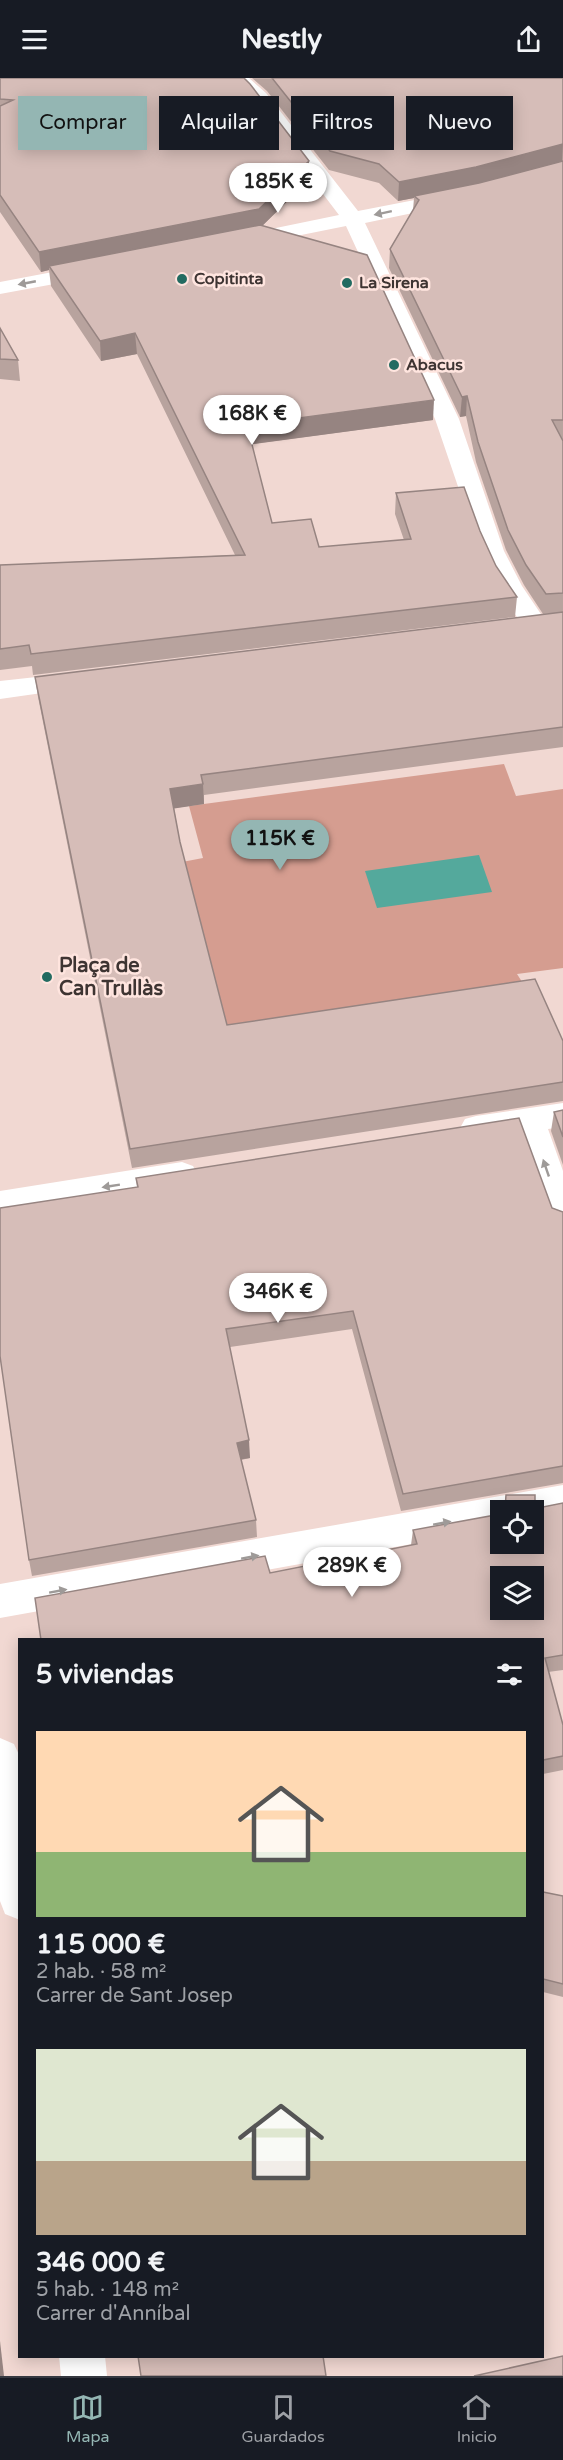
<!DOCTYPE html>
<html lang="es">
<meta charset="utf-8">
<style>
:root{--surface:#171b24;--page:#20242c;--text:#f1f3f6;--muted:#9ea1a6;--line:#363941;--accent:#94b6b3}
body{margin:0;font-family:"Varela Round",sans-serif;background:var(--page);color:var(--text);height:100vh;display:flex;flex-direction:column;font-size:22px;white-space:nowrap}
*{box-sizing:border-box;margin:0}
p{font-size:20px;color:var(--muted)}
.icon{flex:none;width:33px;height:33px;fill:none;stroke:currentColor;stroke-width:2;stroke-linecap:round;stroke-linejoin:round}
.map{position:relative;flex:1;overflow:hidden}
.sheet{position:absolute;left:18px;top:1560px;width:526px;height:720px;display:flex;flex-direction:column;background:var(--surface);border-radius:0px;box-shadow:0 3px 15px #0003}
.sheet>*{flex:none}
.guide{position:absolute;left:18px;top:18px;width:528px;height:54px;display:flex;gap:12px}
.fabs{position:absolute;left:490px;top:1422px;display:grid;gap:12px}
.fabs a{display:grid;place-items:center;width:54px;height:54px;border-radius:0px;background:var(--surface);box-shadow:0 3px 15px #0003;font-size:30px}
.price{position:absolute;translate:-50% -51px;padding:0 14px;border-radius:21px;background:#fff;color:#222;font-size:20px;line-height:39px;filter:drop-shadow(0 2px 3px #0008)}
.price::after{content:'';position:absolute;left:50%;top:36px;width:18px;height:14px;margin-left:-9px;background:inherit;clip-path:polygon(0 0,100% 0,50% 100%)}
.price.current{background:var(--accent);color:#111}
ul{padding:0;list-style:none}
li{display:grid;align-content:center;gap:12px;height:318px;padding:0 18px}
li span{display:grid;place-items:center;height:186px;border-radius:0px;color:#555}
li>.icon{margin-inline-start:auto}
span .icon{width:108px;height:108px;fill:#fffc;stroke-width:1}
li b{font-size:26px}
h2{display:flex;justify-content:space-between;align-items:center;height:72px;padding:0 18px;font-size:26px}
.chip{padding:0 21px;border-radius:0px;background:var(--surface);box-shadow:0 3px 15px #0003;font-size:21px;line-height:54px}
.chip.current{background:var(--accent);color:#111}
header{display:flex;justify-content:space-between;align-items:center;height:78px;padding:0 18px;background:var(--surface);font-size:27px;font-weight:700}
.dock{display:flex;justify-content:space-around;align-items:center;height:84px;border-top:2px solid var(--line);background:var(--surface);font-size:16px;color:var(--muted)}
.dock a{display:grid;justify-items:center;gap:3px}
.dock .current{color:var(--accent)}
.map>svg:first-child{display:block}
.green{fill:#d59d90}
.water{fill:#54a99c}
.lines{fill:none;stroke-linecap:round;stroke-linejoin:round}
.minor{fill:#fff;fill-rule:evenodd}
.wall{fill:#b8a39e}
.shaded-wall{fill:#968481}
.building{fill:#d6bdb8;stroke:#968481;stroke-width:1.5;fill-rule:evenodd}
.oneway{fill:#9e9a98}
.poi-dot{fill:#236b61;stroke:#ffe5df;stroke-width:2}
.labels{text-anchor:middle;dominant-baseline:central;stroke-width:5;stroke-linejoin:round;paint-order:stroke}
.far-poi-label{font-size:16px;font-weight:bold;fill:#3e3432;stroke:#ffe5df;text-anchor:start}
.poi-label{font-size:20px;font-weight:bold;fill:#3e3432;stroke:#ffe5df;text-anchor:start}
</style>
<header><svg class="icon" aria-label="menu" viewBox="0 0 24 24"><path d="M4 6h16M4 12h16M4 18h16"/></svg>Nestly<svg class="icon" aria-label="share" viewBox="0 0 24 24"><path d="M12 15V3M7 8l5-5 5 5M5 13v7h14v-7"/></svg></header>
<div class="map">
<svg width="563" height="2298" viewBox="0 0 563 2298">
<rect width="100%" height="100%" fill="#f1d8d2"/>
<path class="green" d="M504 686 516 718 563 711V890L517 896 533 921 227 966 182 784 203 780 189 728Z"/>
<path class="water" d="M479 777 492 814 377 830 365 793Z"/>
<g class="lines">
<g class="minor">
<path d="M228 0H249L266 15 358 133 456 114 463 116 466 120 463 124 456 126 365 145 459 341 504 473 522 508 549 548 545 554 536 556 527 554 496 508 480 473 435 341 346 148 242 169 235 167 231 163 235 159 242 157 339 137 252 23Z"/>
<path d="M95 186 103 187 106 192 103 197 0 216V204Z"/>
<path d="M82 594 91 596 95 602 91 608 0 621V603Z"/>
<path d="M563 1025V1049L548 1051 563 1093V1152L551 1148 547 1139 518 1056 476 1062 465 1059 460 1050 465 1041 476 1038Z"/>
<path d="M182 1084 193 1088 198 1097 193 1106 0 1139V1113Z"/>
<path d="M563 1407V1439L534 1444V1432H501V1450L0 1540V1506Z"/>
<path d="M0 1660 14 1666 20 1679V1842L5 1836 0 1823Z"/>
<path d="M59 2278H105L107 2298H61Z"/>
</g>
</g>
<g class="wall">
<path d="M0 0 309 83V102L262 148 433 342 252 366 272 445 319 469 404 462 395 436 396 415 480 453 496 488 517 519 515 539 33 597 32 588 0 592V487L235 477 137 276 101 283 51 208 49 192 41 194 0 134Z"/>
<path d="M252 0H563V669L204 717V726L174 730 180 764 227 947 563 963V1023L132 1090 38 619 35 599 555 535 543 536 524 507 506 472 476 384 466 338 460 339 389 190 390 171 413 132 414 120 398 123 379 105 329 92 267 13Z"/>
<path d="M0 250 18 282 20 303 0 301Z"/>
<path d="M563 1032V1087L551 1053 554 1034Z"/>
<path d="M136 1100 552 1130 563 1134V1405L401 1433 352 1251 230 1269 250 1380 241 1382 256 1442 257 1459 32 1498 29 1482 137 1109Z"/>
<path d="M506 1417 535 1427 538 1430 563 1425V1592L548 1594 563 1647V1692L543 1696V1562L270 1495 411 1467 413 1452 534 1432H504Z"/>
<path d="M543 1814 563 1818V1919L543 1914Z"/>
</g>
<g class="shaded-wall">
<path d="M563 66 562 85 474 108 414 118V120L398 123 399 104Z"/>
<path d="M309 83V102L259 151 49 188V192L41 194 39 174Z"/>
<path d="M135 255 137 276 101 283 100 263Z"/>
<path d="M467 318 466 338 460 339 462 319Z"/>
<path d="M434 322 433 342 247 367V347Z"/>
<path d="M203 706 204 726 171 731 170 711Z"/>
<path d="M249 1362 250 1380 237 1382V1365Z"/>
<path d="M0 2263 4 2298H0Z"/>
</g>
<g class="building">
<path d="M0 0H244L250 6 309 83 259 131 39 174 0 117V28L13 22 0 21Z"/>
<path d="M272 0H563V66L476 89 399 104 379 86 330 73Z"/>
<path d="M563 83V342H552L563 363V515L546 516 526 487 508 452 478 364 467 318 462 319 390 171 419 122 414 118 479 105Z"/>
<path d="M260 147 367 177 434 322 247 347 272 445 311 441 319 469 411 461 396 415 464 409 480 453 496 488 517 519 31 576 29 567 0 571V487L245 477 135 255 100 263 49 188Z"/>
<path d="M0 250 18 282 0 281Z"/>
<path d="M563 534V649L201 697 203 706 170 711 180 764 227 947 535 901 563 963V1004L130 1071 35 599Z"/>
<path d="M563 1032V1059L554 1034Z"/>
<path d="M519 1040 552 1130 563 1134V1388L403 1416 353 1233 226 1251 249 1362 237 1365 256 1442 29 1482 0 1278V1130L138 1109 136 1100Z"/>
<path d="M506 1417H535V1427L538 1430 563 1425V1577L545 1580 563 1647V1678L543 1682V1562H41L35 1520 265 1478 270 1495 417 1466 413 1452 501 1436V1466H534V1432H505ZM501 1498H534V1532H501Z"/>
<path d="M543 1814 563 1818V1906L543 1901Z"/>
<path d="M138 2278H323L326 2298H141Z"/>
<path d="M563 2278V2298H474Z"/>
</g>
<defs><path id="oneway-solid" d="M-6-.8H1V-3.2L6.5 0L1 3.2V.8H-6Z" transform="scale(1.5)"/></defs>
<g class="oneway">
<use href="#oneway-solid" transform="translate(383 135) rotate(168)"/>
<use href="#oneway-solid" transform="translate(27 205) rotate(169)"/>
<use href="#oneway-solid" transform="translate(546 1090) rotate(-109)"/>
<use href="#oneway-solid" transform="translate(111 1108) rotate(171)"/>
<use href="#oneway-solid" transform="translate(442 1445) rotate(-10)"/>
<use href="#oneway-solid" transform="translate(250 1479) rotate(-10)"/>
<use href="#oneway-solid" transform="translate(58 1513) rotate(-10)"/>
</g>
<g class="poi-dot">
<circle cx="182" cy="201" r="6"/>
<circle cx="347" cy="205" r="6"/>
<circle cx="394" cy="287" r="6"/>
<circle cx="47" cy="899" r="6"/>
</g>
<g class="labels">
<g class="far-poi-label">
<text x="194" y="201">Copitinta</text>
<text x="359" y="205">La Sirena</text>
<text x="406" y="287">Abacus</text>
</g>
<g class="poi-label">
<text x="59" y="888">Plaça de<tspan x="59" dy="23">Can Trullàs</tspan></text>
</g>
</g>
</svg>
<div class="fabs">
<a><svg class="icon" aria-label="locate" viewBox="0 0 24 24"><circle cx="12" cy="12" r="6"/><path d="M12 2v4M12 18v4M2 12h4M18 12h4"/></svg></a>
<a><svg class="icon" aria-label="layers" viewBox="0 0 24 24"><path d="M12 4l9 5-9 5-9-5zM3 14l9 5 9-5"/></svg></a>
</div>
<b class="price" style="left:278px;top:136px">185K €</b>
<b class="price" style="left:252px;top:368px">168K €</b>
<b class="price current" style="left:280px;top:793px">115K €</b>
<b class="price" style="left:278px;top:1246px">346K €</b>
<b class="price" style="left:352px;top:1520px">289K €</b>
<div class="guide">
<a class="chip current">Comprar</a>
<a class="chip">Alquilar</a>
<a class="chip">Filtros</a>
<a class="chip">Nuevo</a>
</div>
<section class="sheet">
<h2>5 viviendas<svg class="icon" aria-label="filters" viewBox="0 0 24 24"><path d="M4 7h16M4 17h16"/><circle cx="9" cy="7" r="2"/><circle cx="15" cy="17" r="2"/></svg></h2>
<ul>
<li><span style="background:linear-gradient(#ffd9b3 65%,#8fb573 0)"><svg class="icon" aria-label="home" viewBox="0 0 24 24"><path d="M3 11l9-7 9 7M6 9v11h12V9"/></svg></span><div><b>115 000 €</b><p>2 hab. · 58 m²</p><p>Carrer de Sant Josep</p></div></li>
<li><span style="background:linear-gradient(#dfe7d0 60%,#b9a48a 0)"><svg class="icon" aria-label="home" viewBox="0 0 24 24"><path d="M3 11l9-7 9 7M6 9v11h12V9"/></svg></span><div><b>346 000 €</b><p>5 hab. · 148 m²</p><p>Carrer d'Anníbal</p></div></li>
</ul>
</section>
</div>
<nav class="dock">
<a class="current"><svg class="icon" aria-label="map" viewBox="0 0 24 24"><path d="M3 6l6-2 6 2 6-2v14l-6 2-6-2-6 2zM9 4v14M15 6v14"/></svg>Mapa</a>
<a><svg class="icon" aria-label="saved" viewBox="0 0 24 24"><path d="M7 4h10v16l-5-4-5 4z"/></svg>Guardados</a>
<a><svg class="icon" aria-label="home" viewBox="0 0 24 24"><path d="M3 11l9-7 9 7M6 9v11h12V9"/></svg>Inicio</a>
</nav>
